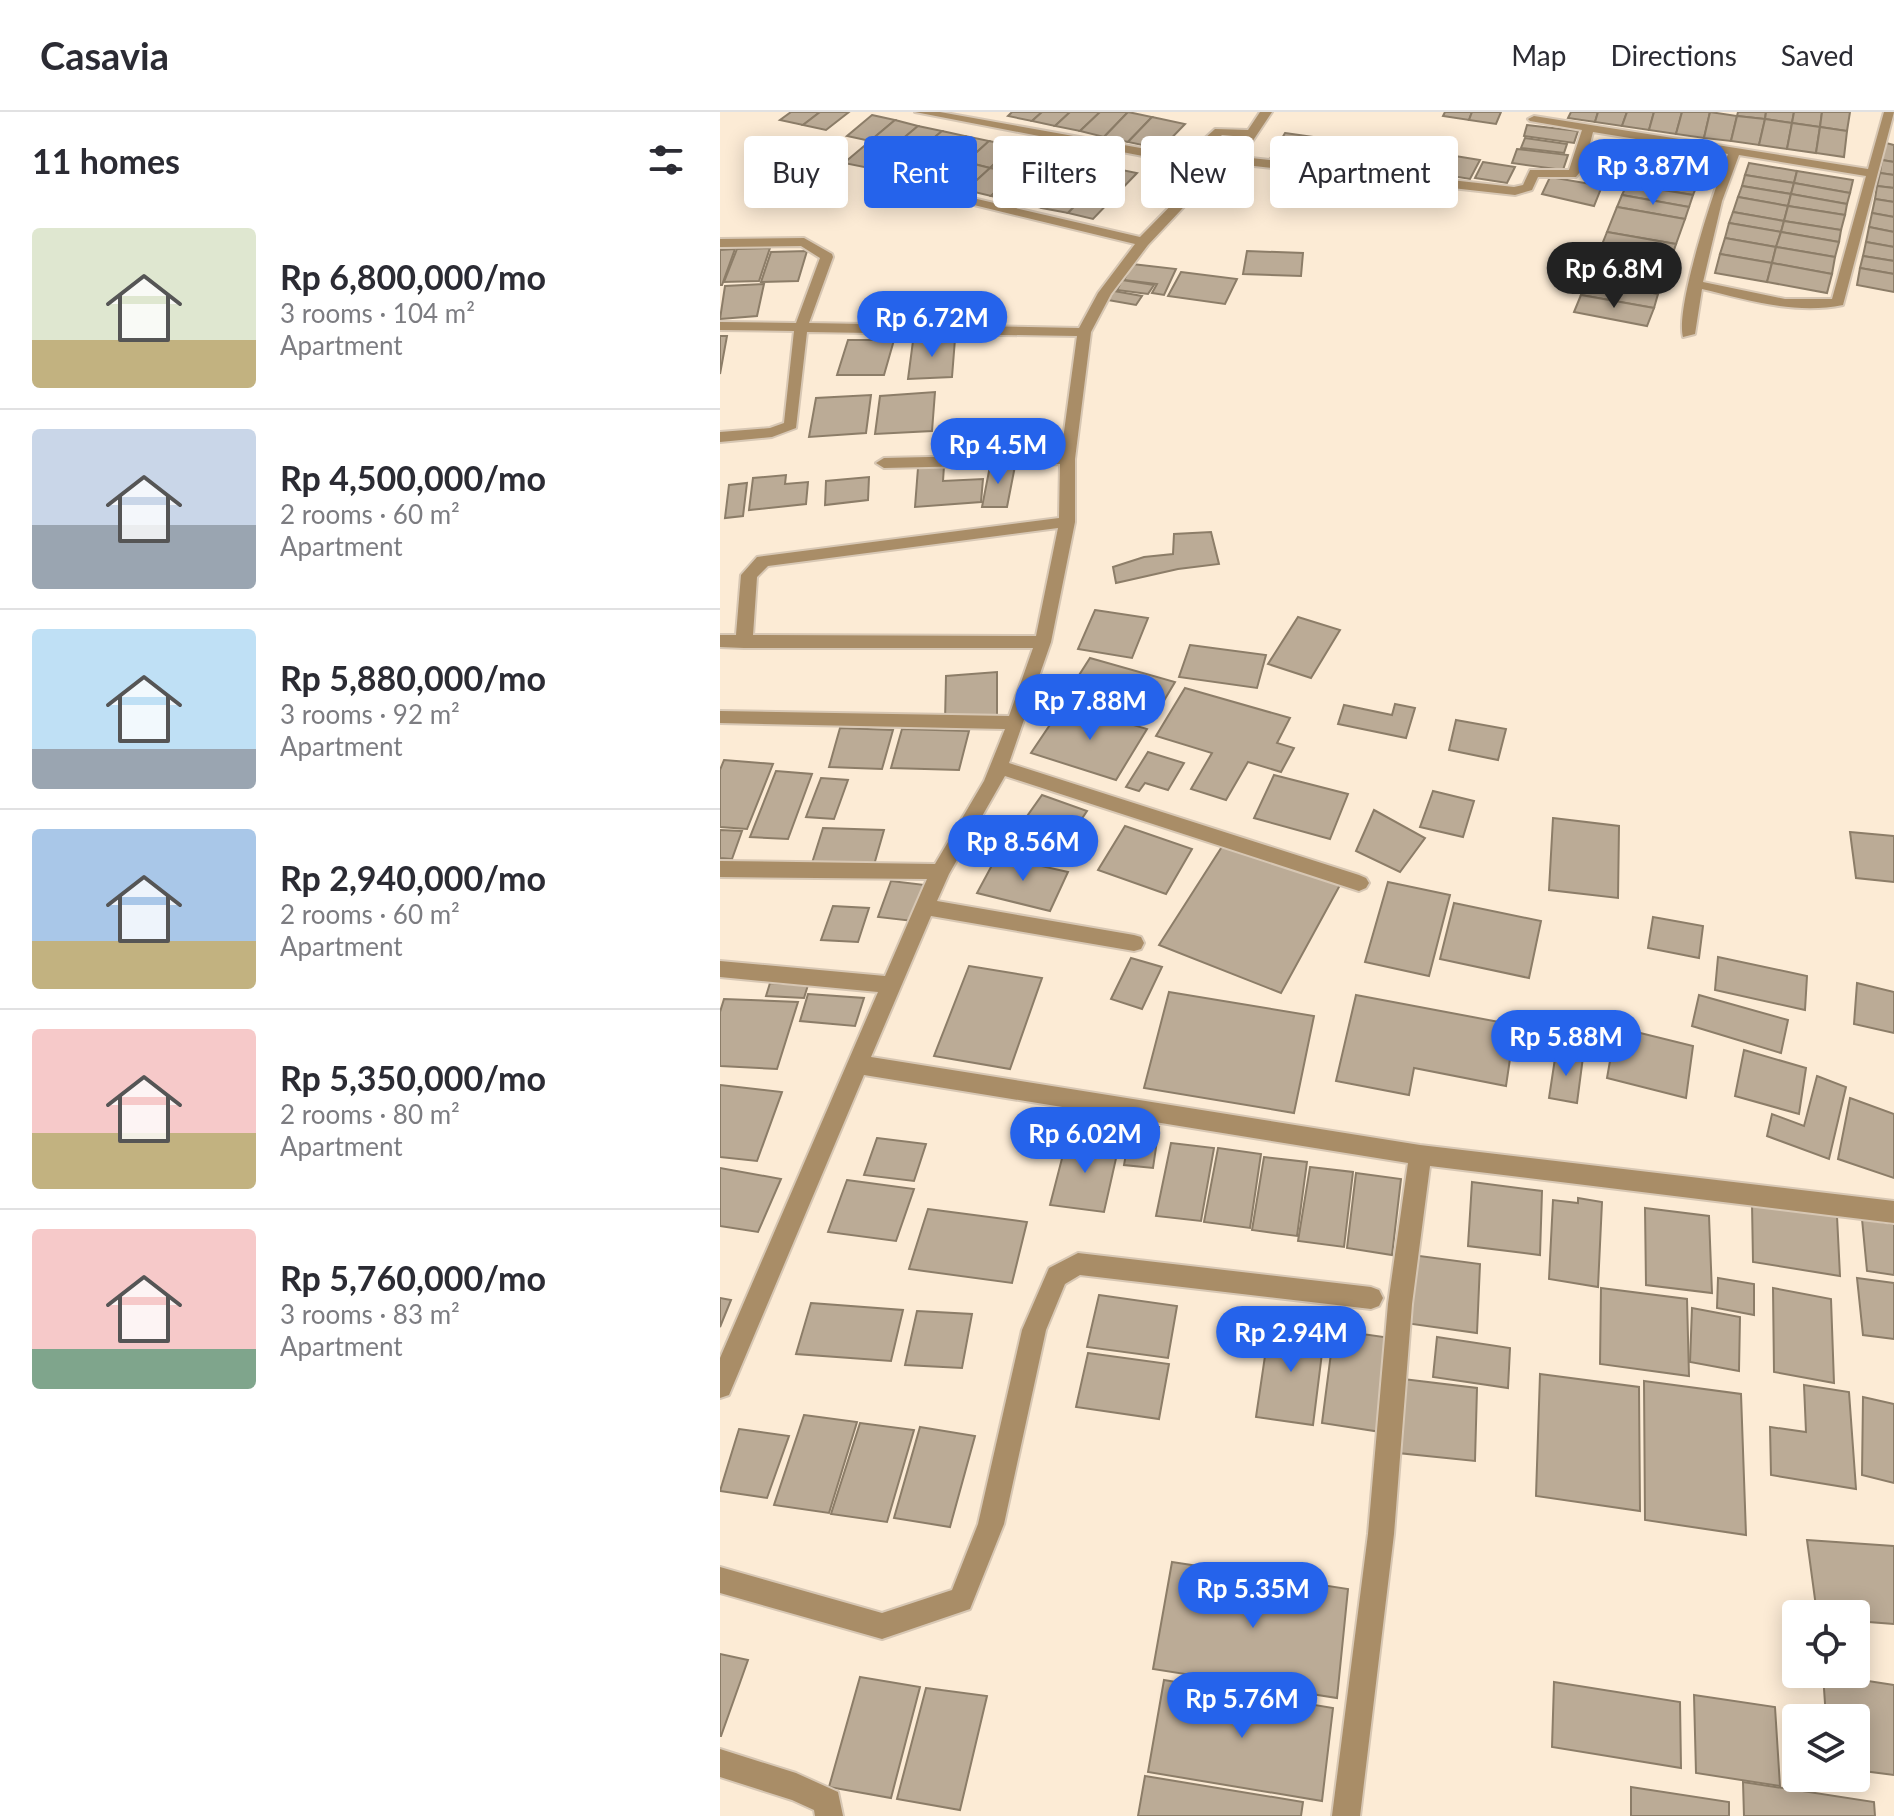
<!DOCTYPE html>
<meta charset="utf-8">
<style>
:root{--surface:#fff;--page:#f2f2f3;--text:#2b2b33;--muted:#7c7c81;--line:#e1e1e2;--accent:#2563eb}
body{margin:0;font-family:Lato,sans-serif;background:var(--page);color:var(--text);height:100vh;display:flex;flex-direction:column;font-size:30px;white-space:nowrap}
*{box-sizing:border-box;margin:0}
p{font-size:26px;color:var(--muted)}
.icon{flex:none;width:44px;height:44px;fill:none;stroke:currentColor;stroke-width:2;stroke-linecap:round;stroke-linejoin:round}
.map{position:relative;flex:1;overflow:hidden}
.panel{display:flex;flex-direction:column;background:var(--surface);width:720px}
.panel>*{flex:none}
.hud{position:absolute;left:24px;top:24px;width:760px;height:72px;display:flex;gap:16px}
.tools{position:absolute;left:1062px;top:1488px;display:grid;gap:16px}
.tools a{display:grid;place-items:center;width:88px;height:88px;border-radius:8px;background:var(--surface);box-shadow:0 4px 20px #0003;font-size:40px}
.price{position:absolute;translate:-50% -68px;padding:0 18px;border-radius:28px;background:var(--accent);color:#fff;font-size:26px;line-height:52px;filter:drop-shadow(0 2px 4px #0008)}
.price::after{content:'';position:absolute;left:50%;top:48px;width:24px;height:18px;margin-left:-12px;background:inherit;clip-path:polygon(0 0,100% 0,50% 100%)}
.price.on{background:#222;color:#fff}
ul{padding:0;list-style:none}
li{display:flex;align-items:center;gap:24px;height:200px;padding:0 32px}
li+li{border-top:2px solid var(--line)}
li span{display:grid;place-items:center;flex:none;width:224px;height:160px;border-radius:8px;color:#555}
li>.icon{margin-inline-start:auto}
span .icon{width:96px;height:96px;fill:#fffc;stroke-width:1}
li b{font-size:34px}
h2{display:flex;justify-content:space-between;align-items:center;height:96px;padding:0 32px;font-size:34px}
.pill{padding:0 28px;border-radius:8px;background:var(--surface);box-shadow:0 4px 20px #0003;font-size:28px;line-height:72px}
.pill.on{background:var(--accent);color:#fff}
header{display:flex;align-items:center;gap:48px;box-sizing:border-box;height:112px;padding:0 40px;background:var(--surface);border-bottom:2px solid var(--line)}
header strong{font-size:38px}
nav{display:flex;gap:44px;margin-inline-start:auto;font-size:28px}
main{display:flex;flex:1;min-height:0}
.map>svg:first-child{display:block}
.building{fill:#bbab96;stroke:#8c7d68;stroke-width:2}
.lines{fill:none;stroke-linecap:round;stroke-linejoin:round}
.street-casing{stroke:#d7c7b4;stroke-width:4}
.street{fill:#a98d67;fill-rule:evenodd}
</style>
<header>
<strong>Casavia</strong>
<nav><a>Map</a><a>Directions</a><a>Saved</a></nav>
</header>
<main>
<section class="panel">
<h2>11 homes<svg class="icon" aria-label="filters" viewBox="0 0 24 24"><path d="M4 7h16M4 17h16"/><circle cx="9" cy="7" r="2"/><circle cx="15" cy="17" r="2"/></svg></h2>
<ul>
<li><span style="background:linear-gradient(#dfe7d0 70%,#c2b280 0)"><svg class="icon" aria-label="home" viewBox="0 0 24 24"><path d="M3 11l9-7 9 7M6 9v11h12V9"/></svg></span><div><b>Rp 6,800,000/mo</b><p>3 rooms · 104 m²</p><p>Apartment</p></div></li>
<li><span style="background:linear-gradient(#c9d6e8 60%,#9aa5b1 0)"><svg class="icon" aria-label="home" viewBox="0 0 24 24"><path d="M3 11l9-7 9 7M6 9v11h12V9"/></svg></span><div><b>Rp 4,500,000/mo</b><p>2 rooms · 60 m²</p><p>Apartment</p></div></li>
<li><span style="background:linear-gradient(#bfe0f5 75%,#9aa5b1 0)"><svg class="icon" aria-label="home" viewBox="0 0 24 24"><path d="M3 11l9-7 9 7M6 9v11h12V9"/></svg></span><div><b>Rp 5,880,000/mo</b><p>3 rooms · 92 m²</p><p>Apartment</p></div></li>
<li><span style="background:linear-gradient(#a9c7e8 70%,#c2b280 0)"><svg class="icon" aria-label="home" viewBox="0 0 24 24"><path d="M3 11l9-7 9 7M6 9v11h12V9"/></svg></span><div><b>Rp 2,940,000/mo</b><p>2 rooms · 60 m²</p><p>Apartment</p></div></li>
<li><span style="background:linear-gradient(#f6c9c9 65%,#c2b280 0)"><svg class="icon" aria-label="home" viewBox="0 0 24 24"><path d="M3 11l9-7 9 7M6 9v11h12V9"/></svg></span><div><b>Rp 5,350,000/mo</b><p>2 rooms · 80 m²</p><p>Apartment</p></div></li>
<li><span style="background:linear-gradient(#f6c9c9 75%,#7fa58c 0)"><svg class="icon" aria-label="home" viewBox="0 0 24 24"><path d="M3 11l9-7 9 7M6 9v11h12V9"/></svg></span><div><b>Rp 5,760,000/mo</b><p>3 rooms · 83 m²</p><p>Apartment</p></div></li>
</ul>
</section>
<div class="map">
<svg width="1174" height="1704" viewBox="0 0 1174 1704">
<rect width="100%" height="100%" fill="#fcebd5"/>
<g class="building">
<path d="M71 0H100L83 13 60 8Z"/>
<path d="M100 0H129L106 18 83 13Z"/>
<path d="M292 0H322L312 9 288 4Z"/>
<path d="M322 0H350L335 14 312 9Z"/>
<path d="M350 0H380L360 19 335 14Z"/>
<path d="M380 0H408L384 25 360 19Z"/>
<path d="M408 0 432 5 408 30 384 25Z"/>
<path d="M725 0H752L749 8 723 4Z"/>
<path d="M752 0H781L776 12 749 8Z"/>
<path d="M851 0H878L875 10 848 6Z"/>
<path d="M878 0H907L902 14 875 10Z"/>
<path d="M907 0H934L929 18 902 14Z"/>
<path d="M934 0H962L956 22 929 18Z"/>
<path d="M962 0H990L984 26 956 22Z"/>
<path d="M990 0 1017 4 1011 29 984 26Z"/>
<path d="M1018 0H1046L1045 7 1017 4Z"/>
<path d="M1046 0H1074L1072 11 1045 7Z"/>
<path d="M1074 0H1102L1100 15 1072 11Z"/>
<path d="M1102 0H1130L1127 19 1100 15Z"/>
<path d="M152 3 175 8 150 29 127 24Z"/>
<path d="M1017 4 1045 7 1039 33 1011 29Z"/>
<path d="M432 5 465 12 441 37 408 30Z"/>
<path d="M1045 7 1072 11 1067 37 1039 33Z"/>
<path d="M175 8 198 14 174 34 150 29Z"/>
<path d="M1072 11 1100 15 1096 41 1067 37Z"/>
<path d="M807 13 858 19 854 31 804 24Z"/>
<path d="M198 14 222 19 197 40 174 34Z"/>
<path d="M1100 15 1127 19 1124 45 1096 41Z"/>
<path d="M222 19 245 24 222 45 197 40Z"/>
<path d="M565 21 629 30 620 48 593 45 590 50 551 45Z"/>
<path d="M245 24 269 29 246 50 222 45Z"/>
<path d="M805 26 847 32 844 41 801 36Z"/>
<path d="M150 29 174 34 149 56 124 51Z"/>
<path d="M269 29 293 34 270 56 246 50Z"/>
<path d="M634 29 665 34 656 51 625 47Z"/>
<path d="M1166 31 1174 33V50L1162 48Z"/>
<path d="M922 33 987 44 982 59 916 48Z"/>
<path d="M174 34 197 40 172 61 149 56Z"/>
<path d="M293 34 317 40 295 61 270 56Z"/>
<path d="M667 35 693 38 685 56 657 52Z"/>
<path d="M797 37 848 43 843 58 792 51Z"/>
<path d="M697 39 726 44 718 61 688 56Z"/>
<path d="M197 40 222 45 197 67 172 61Z"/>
<path d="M317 40 342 45 320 67 295 61Z"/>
<path d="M729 43 760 48 750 67 720 62Z"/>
<path d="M222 45 246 50 221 73 197 67Z"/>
<path d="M342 45 367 50 345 73 320 67Z"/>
<path d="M916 48 982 59 978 71 911 60Z"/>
<path d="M1162 48 1174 50V63L1160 61Z"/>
<path d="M246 50 270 56 246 78 221 73Z"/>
<path d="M367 50 392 56 370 78 345 73Z"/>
<path d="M763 50 795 55 787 71 755 66Z"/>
<path d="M1029 51 1077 59 1074 71 1025 63Z"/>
<path d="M270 56 295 61 271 84 246 78Z"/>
<path d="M392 56 417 61 395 84 370 78Z"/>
<path d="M1077 59 1133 68 1130 81 1074 71Z"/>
<path d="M911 60 978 71 973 83 907 72Z"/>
<path d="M295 61 320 67 296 90 271 84Z"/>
<path d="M1160 61 1174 63V76L1157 74Z"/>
<path d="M1025 63 1074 71 1071 82 1022 74Z"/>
<path d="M589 65 627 69 619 93 580 88Z"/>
<path d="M830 65 882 74 874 94 822 82Z"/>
<path d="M320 67 345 73 322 96 296 90Z"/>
<path d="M1074 71 1130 81 1127 92 1071 82Z"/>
<path d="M907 72 973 83 969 95 902 83Z"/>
<path d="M345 73 370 78 348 101 322 96Z"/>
<path d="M1022 74 1071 82 1068 94 1018 85Z"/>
<path d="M1157 74 1174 76V90L1155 87Z"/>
<path d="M370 78 395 84 373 107 348 101Z"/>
<path d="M1071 82 1127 92 1125 103 1068 94Z"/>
<path d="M902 83 969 95 965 107 897 95Z"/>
<path d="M1018 85 1068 94 1064 109 1013 100Z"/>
<path d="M1155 87 1174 90V105L1152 101Z"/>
<path d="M1068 94 1125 103 1121 118 1064 109Z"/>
<path d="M897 95 965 107 956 132 887 120Z"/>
<path d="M1013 100 1064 109 1061 120 1009 111Z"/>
<path d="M1152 101 1174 105V120L1149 115Z"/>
<path d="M1064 109 1121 118 1119 130 1061 120Z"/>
<path d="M1009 111 1061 120 1056 135 1005 126Z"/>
<path d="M1149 115 1174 120V135L1146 130Z"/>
<path d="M887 120 956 132 949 153 879 140Z"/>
<path d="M1061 120 1119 130 1115 145 1056 135Z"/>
<path d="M1005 126 1056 135 1052 151 1000 142Z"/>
<path d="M1146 130 1174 135V149L1143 144Z"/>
<path d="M1056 135 1115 145 1112 162 1052 151Z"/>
<path d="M50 136 39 169 4 170 17 137Z"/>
<path d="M15 137 2 173H0V138Z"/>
<path d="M87 139 78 169 41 170 51 140Z"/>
<path d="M527 139 583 141 581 164 523 162Z"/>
<path d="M879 140 949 153 943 170 872 156Z"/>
<path d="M1000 142 1052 151 1047 170 995 161Z"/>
<path d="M1143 144 1174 149V162L1140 156Z"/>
<path d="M1052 151 1112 162 1107 181 1047 170Z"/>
<path d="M412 152 456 157 444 183 432 181 437 172 404 168Z"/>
<path d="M872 156 943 170 938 182 867 169Z"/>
<path d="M1140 156 1174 162V180L1137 173Z"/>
<path d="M461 160 517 167 505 192 448 184Z"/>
<path d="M402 168 434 173 428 182 397 178Z"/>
<path d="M867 169 938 182 934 196 861 183Z"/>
<path d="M44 172 37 204 0 207 5 174Z"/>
<path d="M394 179 422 184 416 193 388 188Z"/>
<path d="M861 183 934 196 927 214 854 200Z"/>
<path d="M0 224H7L0 262Z"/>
<path d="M235 227 232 265 188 267 193 229Z"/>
<path d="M128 228H174L164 263H117Z"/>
<path d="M215 280 212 319 155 322 160 284Z"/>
<path d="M151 283 146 321 89 325 96 286Z"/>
<path d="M325 310 327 330 288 334V313Z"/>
<path d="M278 311 275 338 254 339 257 312Z"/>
<path d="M253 315V335L221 338V318Z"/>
<path d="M224 354 223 369 263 367 261 390 195 395 198 356Z"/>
<path d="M270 354H295L287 395H262Z"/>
<path d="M66 363 65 372 88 370 86 392 29 398 33 366Z"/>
<path d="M149 365 148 388 105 393 106 369Z"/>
<path d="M27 371 23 404 5 406 9 373Z"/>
<path d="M491 420 499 452 458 457 396 471 393 455 424 445 453 442 454 422Z"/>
<path d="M375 498 428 506 412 546 358 537Z"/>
<path d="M578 505 620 518 591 566 548 552Z"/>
<path d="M470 533 546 543 537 576 459 565Z"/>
<path d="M370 546 455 570 433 607 347 582Z"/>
<path d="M277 560V604L225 609 226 564Z"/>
<path d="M465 576 570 606 557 631 574 636 561 660 528 650 506 688 471 677 492 641 436 624Z"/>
<path d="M344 592 427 617 396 668 311 641Z"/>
<path d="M675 592 695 596 686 626 618 612 624 593 672 603Z"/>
<path d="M736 608 786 617 778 648 729 638Z"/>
<path d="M120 616 173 618 162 657 109 655Z"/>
<path d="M182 617 249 619 239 658 171 656Z"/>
<path d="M428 640 464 651 448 678 425 671 419 679 406 675Z"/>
<path d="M4 648 53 652 27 717 0 715V658Z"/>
<path d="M56 659 92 662 68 727 30 725Z"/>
<path d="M554 663 628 682 610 727 534 706Z"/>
<path d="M101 666 128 668 114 707 86 705Z"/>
<path d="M713 679 754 689 743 725 700 715Z"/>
<path d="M322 683 367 699 335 747 288 731Z"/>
<path d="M654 698 705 726 680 760 636 739Z"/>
<path d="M833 706 899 714 898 786 829 778Z"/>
<path d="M405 714 472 737 446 782 378 758Z"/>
<path d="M103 716 164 718 154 753 92 751Z"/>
<path d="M0 718 22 719 12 747 0 746Z"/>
<path d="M1130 720 1174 724V770L1136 766Z"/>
<path d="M505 730 620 773 561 881 439 833Z"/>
<path d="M277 744 348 760 330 799 257 781Z"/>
<path d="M171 769 205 773 193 809 158 805Z"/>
<path d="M668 770 730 783 709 864 645 850Z"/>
<path d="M734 791 821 809 809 866 720 847Z"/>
<path d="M113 794 149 796 138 830 101 828Z"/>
<path d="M933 805 983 814 979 846 928 836Z"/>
<path d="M998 845 1087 864 1085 898 995 878Z"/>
<path d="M411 846 442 855 422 897 391 887Z"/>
<path d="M249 854 322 866 290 957 214 944Z"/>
<path d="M50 871 88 873 84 886 46 884Z"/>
<path d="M1137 871 1174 880V921L1134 912Z"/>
<path d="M449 880 594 904 574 1001 424 976Z"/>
<path d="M88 882 144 886 135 914 80 909Z"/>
<path d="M636 883 795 913 786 974 694 956 689 983 616 969Z"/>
<path d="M979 883 1068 908 1061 941 972 914Z"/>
<path d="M4 887 78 890 57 957 0 954V900Z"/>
<path d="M896 915 973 934 966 986 887 966Z"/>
<path d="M1024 938 1086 956 1079 1002 1015 984Z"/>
<path d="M836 940 863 945 857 991 829 986Z"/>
<path d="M1097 964 1126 975 1109 1047 1047 1024 1052 1002 1084 1014Z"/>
<path d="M0 973 62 980 37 1049 0 1045Z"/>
<path d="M1130 986 1174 1002V1066L1118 1047Z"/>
<path d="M411 1013 439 1015 433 1056 404 1053Z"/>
<path d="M157 1026 206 1032 194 1069 144 1063Z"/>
<path d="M347 1027 399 1033 384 1100 330 1093Z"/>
<path d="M451 1031 494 1036 481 1109 436 1104Z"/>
<path d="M498 1036 541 1042 530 1116 484 1110Z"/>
<path d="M544 1045 587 1050 577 1124 532 1118Z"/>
<path d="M590 1055 633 1060 624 1135 578 1129Z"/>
<path d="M0 1056 61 1067 38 1120 0 1114Z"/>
<path d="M636 1061 681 1067 672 1143 627 1136Z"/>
<path d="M127 1068 194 1077 176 1129 108 1120Z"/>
<path d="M752 1070 822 1079 820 1143 748 1134Z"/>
<path d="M858 1086 882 1090 878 1175 829 1167 833 1088 858 1091Z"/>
<path d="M1032 1091 1117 1104 1120 1164 1033 1150Z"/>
<path d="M925 1096 989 1104 992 1181 926 1173Z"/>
<path d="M208 1097 307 1110 292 1171 189 1157Z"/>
<path d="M1142 1107 1174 1112V1163L1147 1159Z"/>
<path d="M692 1143 760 1152 757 1221 685 1211Z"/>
<path d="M998 1166 1034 1172V1203L997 1196Z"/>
<path d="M1137 1166 1174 1171V1227L1143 1223Z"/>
<path d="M881 1176 967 1187 969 1264 880 1252Z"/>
<path d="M1053 1176 1111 1187 1114 1271 1054 1260Z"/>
<path d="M379 1183 457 1194 448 1246 367 1235Z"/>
<path d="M0 1186 11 1188 0 1215Z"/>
<path d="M91 1191 183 1198 171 1249 76 1242Z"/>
<path d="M972 1196 1020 1205 1019 1259 970 1250Z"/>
<path d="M197 1199 252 1202 242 1256 185 1253Z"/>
<path d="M550 1210 605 1217 593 1313 536 1305Z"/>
<path d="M614 1218 671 1226 661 1320 602 1311Z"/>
<path d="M717 1225 790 1236 788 1276 713 1265Z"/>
<path d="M368 1241 449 1252 439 1307 356 1295Z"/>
<path d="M820 1262 919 1275 920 1399 816 1384Z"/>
<path d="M683 1267 757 1276 755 1349 678 1341Z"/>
<path d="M924 1269 1021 1282 1026 1423 925 1408Z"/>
<path d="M1084 1273 1129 1280 1136 1377 1051 1363 1050 1315 1086 1320Z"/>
<path d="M1143 1285 1174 1292V1371L1142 1363Z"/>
<path d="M84 1303 137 1310 109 1401 54 1393Z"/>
<path d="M140 1311 194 1318 167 1410 111 1402Z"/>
<path d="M200 1315 255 1324 230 1415 174 1406Z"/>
<path d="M19 1317 69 1324 47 1386 0 1379Z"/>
<path d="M1087 1428 1174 1434V1512L1136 1509V1502H1097Z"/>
<path d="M452 1450 628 1477 617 1586 433 1557Z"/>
<path d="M0 1542 28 1548 1 1624H0Z"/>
<path d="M1103 1562 1174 1573V1663L1136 1658V1606H1106Z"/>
<path d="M140 1565 200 1575 171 1686 109 1675Z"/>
<path d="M444 1568 613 1596 602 1689 428 1660Z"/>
<path d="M834 1570 960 1590 961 1656 832 1635Z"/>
<path d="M206 1576 267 1584 240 1698 177 1687Z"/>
<path d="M974 1583 1055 1595 1060 1674 976 1661Z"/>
<path d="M425 1664 583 1690 581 1704H418Z"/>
<path d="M1023 1670 1154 1690 1155 1704H1024Z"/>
<path d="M911 1675 1009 1690V1704H911Z"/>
</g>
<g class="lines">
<g class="street-casing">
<g id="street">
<path d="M195 0H220L454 42 472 38 495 17 528 18 540 0H552L522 45 794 75 803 73 810 58H849L862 18 810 9 808 7 814 4 1148 57 1164 0H1174L1123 193C1075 203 1028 188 982 177L975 222 963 225C955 195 995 75 1008 42L873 20 864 55 856 65H818L812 78 795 83 516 52 477 81 428 133 391 182 371 220 355 347V410L331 530 289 651 639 763 646 766 649 771 646 776 639 779 285 664 229 762 217 789 414 823 421 825 424 831 421 837 414 839 211 804 151 945 700 1033 1174 1089V1111L710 1054 692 1192 674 1422 640 1704H612L648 1422 668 1192 688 1051 144 963 9 1283 0 1286V1246L158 880 0 865V849L165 864 207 767 0 765V749L215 752 264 669 285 617 0 611V599L289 604 313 536H24L0 535V523H16L21 463 37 445 339 406 340 352 164 356 156 351 164 346 341 342 357 224 87 220 76 316 52 325 0 330V320L50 316 64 311 74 219 0 218V210L76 211 100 146 81 134 0 135V127L84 126 112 142 113 145 89 211 359 216 378 181 415 132 188 77V71L420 125 469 75 510 46 524 25 502 23 480 44 454 50ZM1019 43 1146 64 1112 187H1065L983 170 1002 89ZM338 416 316 524 33 523 37 465 48 454Z"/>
<path d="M358 1141 651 1175 659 1178 663 1186 659 1194 651 1197 360 1163 345 1172 326 1218 284 1412 250 1497 162 1527 0 1481V1455L162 1501 232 1478 258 1412 302 1218 329 1156Z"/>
<path d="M0 1637 76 1661 118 1680 123 1704H95L94 1698 72 1688 0 1665Z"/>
</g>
</g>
<use href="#street" class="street"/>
</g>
</svg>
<div class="tools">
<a><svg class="icon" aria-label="locate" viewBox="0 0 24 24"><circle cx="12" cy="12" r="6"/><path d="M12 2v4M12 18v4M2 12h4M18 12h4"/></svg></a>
<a><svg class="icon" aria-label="layers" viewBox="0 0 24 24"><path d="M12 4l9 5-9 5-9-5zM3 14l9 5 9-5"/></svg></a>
</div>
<b class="price" style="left:933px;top:95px">Rp 3.87M</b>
<b class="price on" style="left:894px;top:198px">Rp 6.8M</b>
<b class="price" style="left:212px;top:247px">Rp 6.72M</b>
<b class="price" style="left:278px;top:374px">Rp 4.5M</b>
<b class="price" style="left:370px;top:630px">Rp 7.88M</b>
<b class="price" style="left:303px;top:771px">Rp 8.56M</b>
<b class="price" style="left:846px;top:966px">Rp 5.88M</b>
<b class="price" style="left:365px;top:1063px">Rp 6.02M</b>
<b class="price" style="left:571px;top:1262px">Rp 2.94M</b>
<b class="price" style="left:533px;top:1518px">Rp 5.35M</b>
<b class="price" style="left:522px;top:1628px">Rp 5.76M</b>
<div class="hud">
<a class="pill">Buy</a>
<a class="pill on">Rent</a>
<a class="pill">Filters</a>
<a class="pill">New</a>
<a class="pill">Apartment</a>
</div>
</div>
</main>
